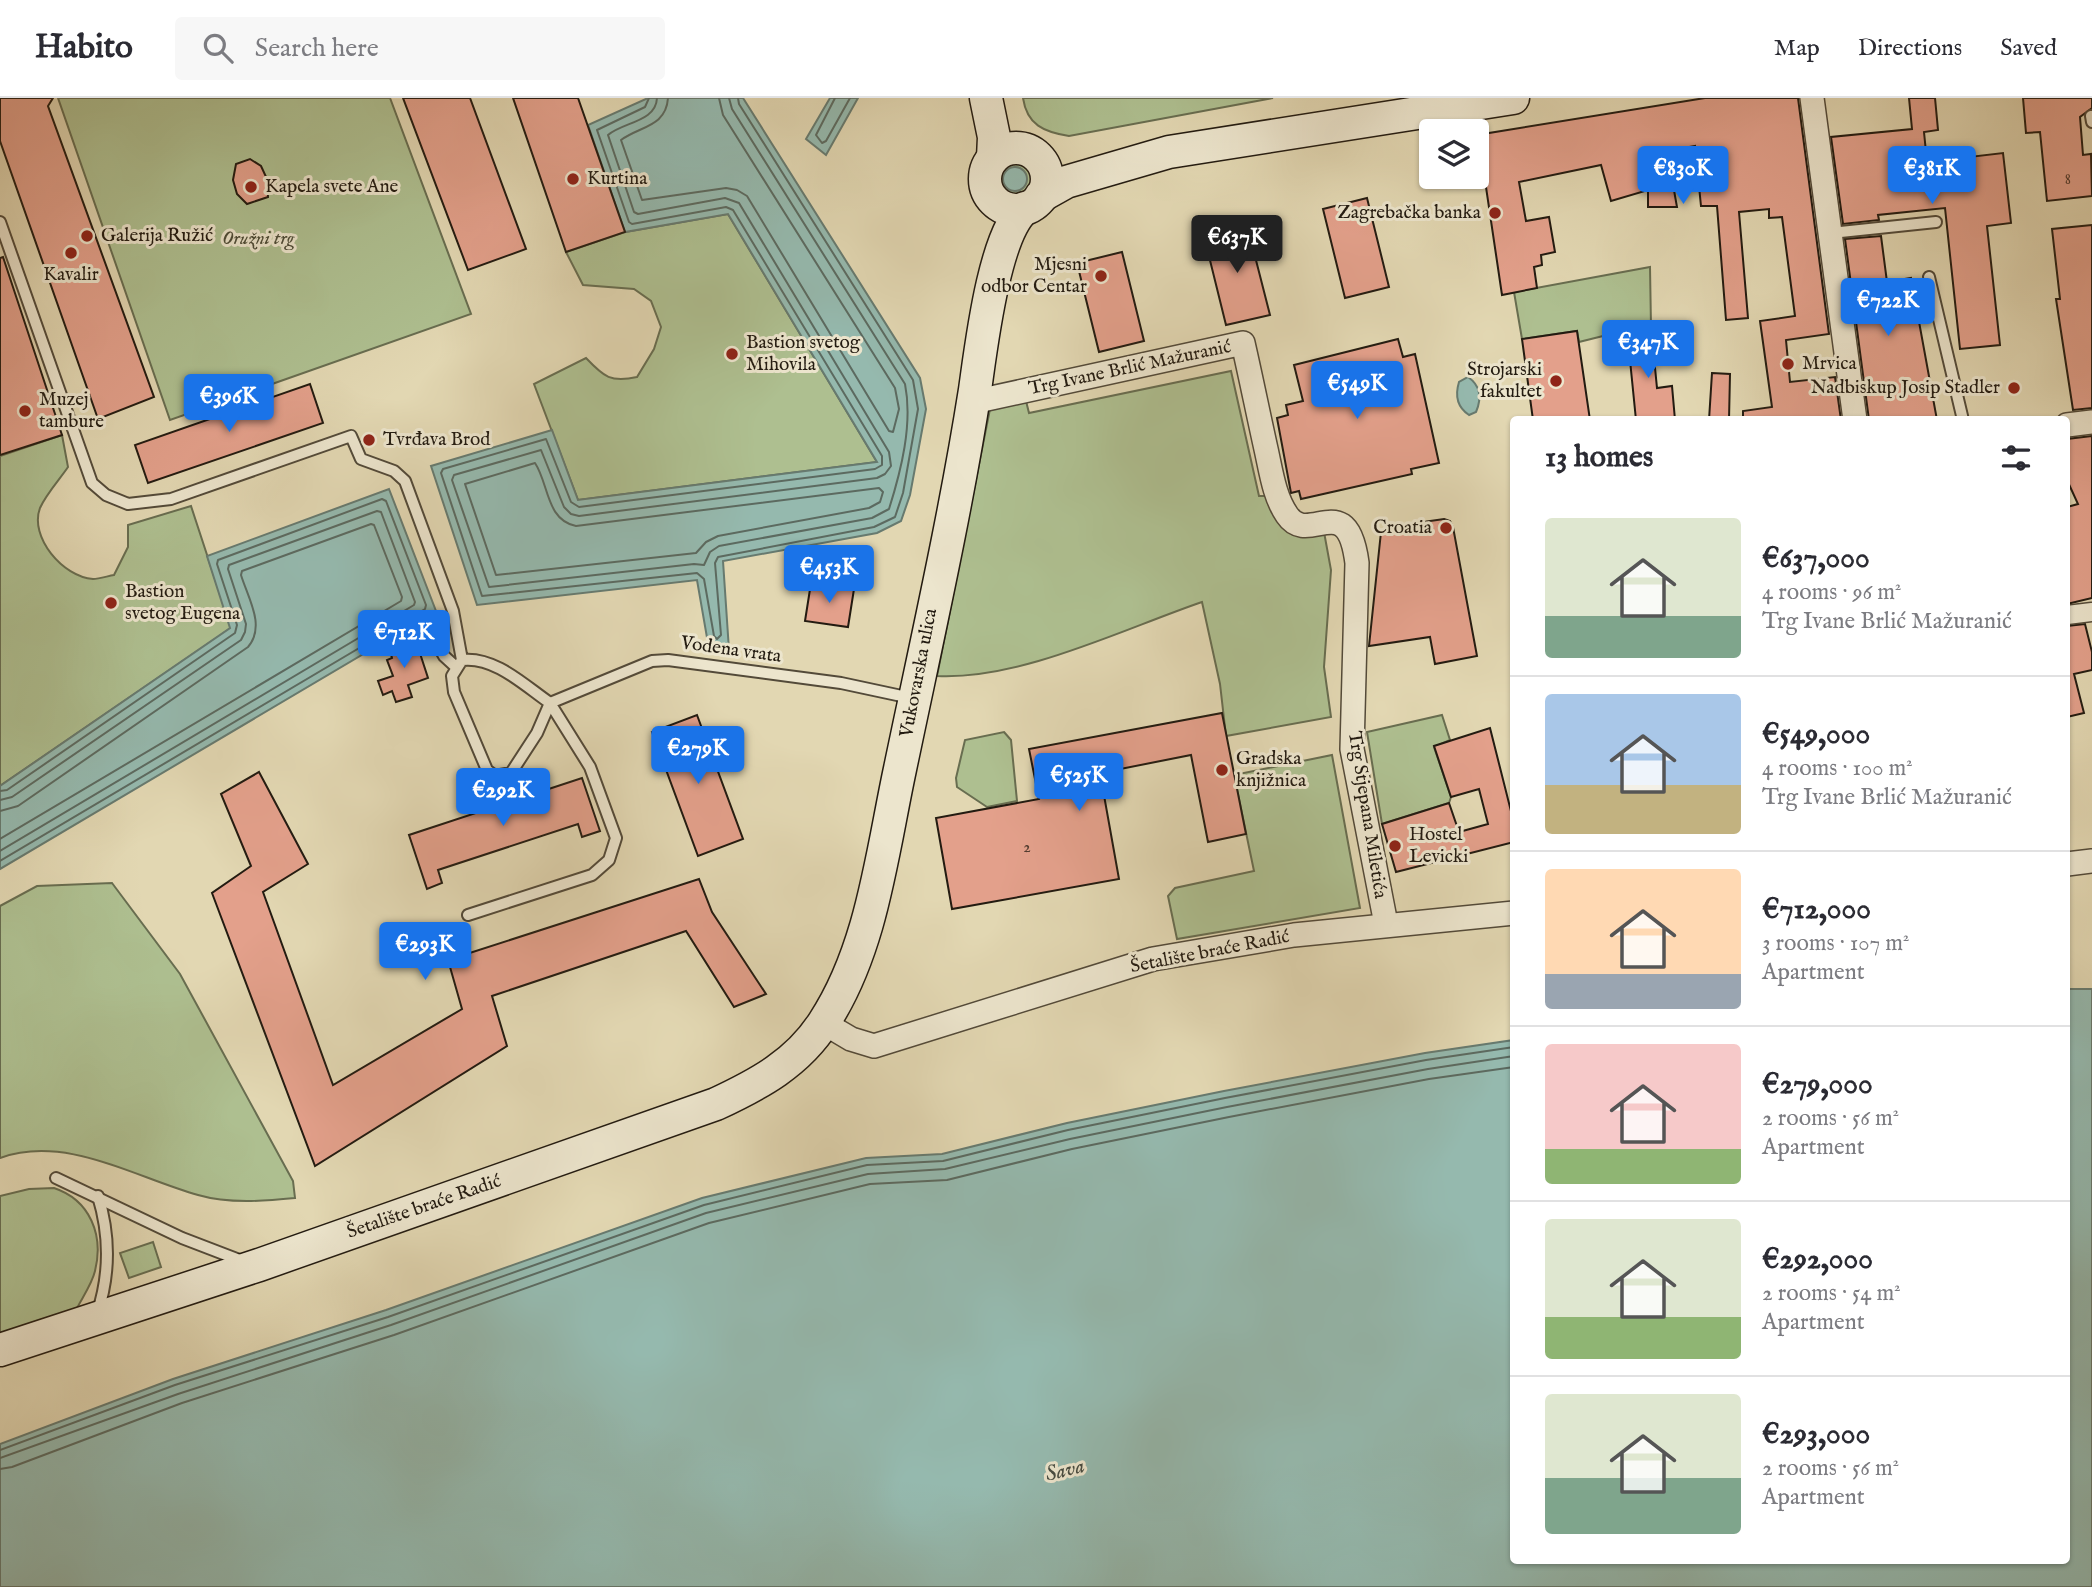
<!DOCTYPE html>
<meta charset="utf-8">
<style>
:root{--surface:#fff;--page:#f7f7f7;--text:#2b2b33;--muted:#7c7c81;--line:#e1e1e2;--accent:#1a73e8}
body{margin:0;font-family:"IM FELL English",serif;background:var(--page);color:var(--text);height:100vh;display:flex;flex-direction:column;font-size:26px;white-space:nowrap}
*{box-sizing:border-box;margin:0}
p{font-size:23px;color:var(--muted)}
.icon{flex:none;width:38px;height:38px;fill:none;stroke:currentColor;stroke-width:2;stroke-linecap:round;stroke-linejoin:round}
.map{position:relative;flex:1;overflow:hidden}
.side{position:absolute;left:1510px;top:318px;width:560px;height:1148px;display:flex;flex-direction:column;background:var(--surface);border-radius:7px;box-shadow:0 2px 5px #0004}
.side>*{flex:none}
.controls{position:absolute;left:1419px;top:21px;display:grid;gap:14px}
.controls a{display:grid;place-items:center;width:70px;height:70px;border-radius:7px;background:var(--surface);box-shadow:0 2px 5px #0004;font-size:35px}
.price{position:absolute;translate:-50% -60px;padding:0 16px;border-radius:7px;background:var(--accent);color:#fff;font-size:23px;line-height:46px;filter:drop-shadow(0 2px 4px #0008)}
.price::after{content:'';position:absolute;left:50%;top:42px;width:21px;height:16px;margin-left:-10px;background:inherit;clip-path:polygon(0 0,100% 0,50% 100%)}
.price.current{background:#222;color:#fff}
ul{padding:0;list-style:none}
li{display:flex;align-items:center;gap:21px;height:175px;padding:0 35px}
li+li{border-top:2px solid var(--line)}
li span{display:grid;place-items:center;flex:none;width:196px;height:140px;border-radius:7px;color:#555}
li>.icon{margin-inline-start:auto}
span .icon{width:84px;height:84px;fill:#fffc;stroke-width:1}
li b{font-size:30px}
h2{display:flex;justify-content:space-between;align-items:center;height:84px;padding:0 35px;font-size:30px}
header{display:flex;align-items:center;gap:42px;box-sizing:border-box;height:98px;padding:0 35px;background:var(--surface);border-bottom:2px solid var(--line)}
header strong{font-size:33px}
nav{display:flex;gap:38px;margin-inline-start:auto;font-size:24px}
.search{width:490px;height:63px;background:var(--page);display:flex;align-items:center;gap:18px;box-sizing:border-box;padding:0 24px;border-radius:7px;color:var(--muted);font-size:26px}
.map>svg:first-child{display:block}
.green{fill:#aebf90;stroke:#686d50;stroke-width:2}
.water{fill:#95b9ae;stroke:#677a6f;stroke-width:2}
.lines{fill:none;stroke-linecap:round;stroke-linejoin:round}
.shore{stroke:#5c6a60;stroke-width:2}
.building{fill:#e3a08b;stroke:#231b11;stroke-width:2}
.service-casing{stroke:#534a39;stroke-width:14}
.pedestrian-casing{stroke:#534a39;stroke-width:21}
.minor-casing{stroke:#534a39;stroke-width:26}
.secondary-casing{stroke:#231b11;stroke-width:35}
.service{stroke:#ece5cd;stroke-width:10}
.pedestrian{stroke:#ece5cd;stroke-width:18}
.minor{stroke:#ece5cd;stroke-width:23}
.secondary{stroke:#ece5cd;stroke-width:32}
.poi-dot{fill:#8f2418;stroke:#ece5cd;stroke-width:2.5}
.labels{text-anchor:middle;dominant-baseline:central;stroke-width:6;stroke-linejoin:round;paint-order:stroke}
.number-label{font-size:16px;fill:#533c30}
.poi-label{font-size:19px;fill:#231b11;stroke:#ece5cd;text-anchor:start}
.park-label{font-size:19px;font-style:italic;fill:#4d4c37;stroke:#ece5cd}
.street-label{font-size:19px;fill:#231b11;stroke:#ece5cd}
.water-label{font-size:21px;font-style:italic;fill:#454a40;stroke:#ece5cd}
</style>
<header>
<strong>Habito</strong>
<div class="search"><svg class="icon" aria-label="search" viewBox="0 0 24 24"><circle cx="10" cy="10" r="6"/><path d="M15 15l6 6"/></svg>Search here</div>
<nav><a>Map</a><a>Directions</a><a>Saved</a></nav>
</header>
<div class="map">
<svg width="2092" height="1489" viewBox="0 0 2092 1489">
<rect width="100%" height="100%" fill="#e2d7b2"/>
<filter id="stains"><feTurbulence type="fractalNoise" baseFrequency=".00286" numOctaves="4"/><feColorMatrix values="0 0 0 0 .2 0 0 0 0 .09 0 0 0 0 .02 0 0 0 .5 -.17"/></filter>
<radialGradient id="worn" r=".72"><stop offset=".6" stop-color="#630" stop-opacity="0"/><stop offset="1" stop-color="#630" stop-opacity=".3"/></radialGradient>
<g class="green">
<path d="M58 0H390L471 216 170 322Z"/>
<path d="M1023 0H1273L1069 38C1044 34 1027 27 1023 0Z"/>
<circle cx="1015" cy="80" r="19"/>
<path d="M728 116 877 364 578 402 534 286 586 260C604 279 611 285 637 279L654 251 661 229 651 203 634 191 583 187 566 154 625 134Z"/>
<path d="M1650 169 1651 229 1627 232 1579 244 1577 233 1522 241 1514 194Z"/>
<path d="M1231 273 1259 398H1271L1290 431 1300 438 1324 434 1331 472 1324 569 1331 619 1226 638 1220 586 1202 504C1123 531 1021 582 937 578L990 311 1026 303 1029 315Z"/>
<path d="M62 337 68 369C60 381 46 396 40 410 29 439 63 479 93 481 99 481 108 478 114 477L128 449V427L191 408 231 530 0 688V358Z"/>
<path d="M1442 617 1450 642 1434 649 1451 699 1449 705 1382 726 1367 634Z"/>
<path d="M1004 634 1011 642 1017 703 987 709 957 689 956 680 965 642Z"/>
<path d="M1332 657 1360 810 1177 841 1168 798 1175 790 1254 773 1234 677Z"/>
<path d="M112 785 180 876 293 1083 295 1100C264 1103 229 1106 198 1097 136 1080 66 1036 0 1060V808L37 788Z"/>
<path d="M54 1090C90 1102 104 1137 95 1173 92 1186 82 1200 76 1212L0 1244V1098L29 1091Z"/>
<path d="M153 1144 161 1169 129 1180 120 1155Z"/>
</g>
<g class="water">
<path d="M648 0H743L920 280 926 311 910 397 901 423 877 435 723 463 729 552 709 551 697 482 477 507 431 368 552 332 578 402 877 364 728 116 625 134 588 27Z"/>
<path d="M830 0H858L826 57 806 41Z"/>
<circle cx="1015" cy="81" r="12"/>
<path d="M1468 279C1481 288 1482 300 1476 314L1469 317C1457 309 1455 297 1459 284Z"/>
<path d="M389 391 436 513 0 771V688L230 530 207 458Z"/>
<path d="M2067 891H2092V1489H0V1346L173 1281 386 1212 702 1100 866 1060 942 1056 1067 1025 1224 993 1425 955 1514 942V1463H2067Z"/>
</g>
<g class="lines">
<g class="shore">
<path d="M649 0 645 9 597 32 629 124 632 126 726 109 733 112 882 358V367L875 371 579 409 571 404 546 341 443 371 441 375 482 498 697 475 704 481 714 538 717 541 721 537 715 465 718 459 874 429 895 419 903 395 918 311 913 282 739 6 738 0"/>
<path d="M657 0C656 24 623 24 608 37L634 114 638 116 725 100 739 105 889 354 891 368 885 376 877 380 579 418 571 416 564 409 541 352 454 377 452 382 489 489 694 466 704 467 710 454 719 448 872 420 889 411C901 373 913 326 905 286L732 11 729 0"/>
<path d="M668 0C666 29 640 28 621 42L642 102 726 90 737 92 747 98 889 333 893 334 899 311 895 290 723 17 719 0"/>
<path d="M835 0 816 37 822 45 826 43 850 0"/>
<path d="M535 365C549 386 546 422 576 428L879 390 883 394 880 404 869 410 718 438 706 444 696 455 496 477 465 386Z"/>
<path d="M0 693 7 692 235 535 237 527 217 466 218 462 382 401 386 403 426 507 425 511 0 763"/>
<path d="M0 702 12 699 241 542 245 534 246 526 228 471 229 467 377 413 381 414 415 504 414 507 0 753"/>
<path d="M0 713 18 708 248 549C266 528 248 500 241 477L242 473 371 426 374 427 402 499 401 503 0 741"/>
<path d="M0 1352 175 1287 388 1219 704 1107 867 1067 943 1063 1068 1032 1225 1000 1426 962 1514 949"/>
<path d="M0 1360 178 1296 391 1227 706 1115 868 1076 945 1071 1070 1041 1227 1009 1428 971 1514 958"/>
<path d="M0 1371 12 1369 182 1305 394 1237 709 1125 870 1086 947 1082 1072 1051 1229 1019 1429 981 1514 969"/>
</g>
</g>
<g class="building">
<path d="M0 0H53L48 8 154 299 98 321 0 43Z"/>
<path d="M403 0H470L526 151 468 172Z"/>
<path d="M513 0H578L625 134 566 154Z"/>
<path d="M1705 0H1798L1829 236 1786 242 1790 284 1835 279 1841 322H1743V313L1772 309 1760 223 1795 218 1782 119 1769 120V111L1739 114 1748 220 1726 222 1717 108H1701L1695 48 1667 53 1677 109H1648V92L1611 103 1601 67 1519 84 1526 123 1549 119 1555 154 1541 157 1542 167 1534 169 1537 190 1502 197 1479 42 1483 36Z"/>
<path d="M1909 0H1935L1938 32 1924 34 1927 64 2003 55 2011 125 1987 128 2000 247 1960 251 1945 110 1878 117 1879 122 1843 126 1831 39 1912 31Z"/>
<path d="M2023 0H2092V10L2080 19 2083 57 2091 56 2092 98 2047 103 2040 34 2026 35Z"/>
<path d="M250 61 261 68 267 81 268 99 247 106 237 96 233 82 236 66Z"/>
<path d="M1367 100 1389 189 1345 200 1323 111Z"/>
<path d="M1247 127 1270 217 1226 227 1204 138Z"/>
<path d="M2092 127V310L2073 312 2056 201H2060L2052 131Z"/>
<path d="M1881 138 1887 184 1911 180 1937 322H1869L1845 141Z"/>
<path d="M1122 154 1144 243 1099 254 1077 165Z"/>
<path d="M3 159 62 337 0 357V160Z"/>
<path d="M1651 229 1657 290 1672 288 1675 322H1636L1627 232Z"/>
<path d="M1577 233 1590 322H1533L1522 241Z"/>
<path d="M1398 241 1403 259 1415 256 1439 365 1411 371 1412 376 1301 401 1299 393 1291 395 1277 320 1288 317 1286 307 1303 303 1294 267Z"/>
<path d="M1712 275 1730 276 1729 322H1709Z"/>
<path d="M310 286 323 325 148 385 135 347Z"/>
<path d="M2092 338V500L2067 506V409L2078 406 2067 382V341Z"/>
<path d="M1444 421 1450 423 1453 429 1477 558 1435 566 1430 539 1369 548 1381 434 1388 429Z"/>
<path d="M811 485 854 491 848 529 805 523Z"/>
<path d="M2085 526 2092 554V572L2074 576 2084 615 2067 619V528Z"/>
<path d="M415 540 428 580 408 587 412 599 396 604 392 593 383 597 378 583 393 578 387 562 392 560 389 549Z"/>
<path d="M1222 615 1246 736 1208 744 1191 657 1100 675 1119 781 952 811 936 720 1039 701 1029 651Z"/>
<path d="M697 617 743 741 698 758 652 634Z"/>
<path d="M1490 630 1514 725V744L1396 774 1382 726 1449 705 1459 734 1488 726 1479 691 1451 699 1434 648Z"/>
<path d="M259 674 308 766 263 794 333 987 462 911 448 862 699 781 712 814 766 896 734 909 686 833 492 898 507 948 315 1068 212 795 251 768 221 696Z"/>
<path d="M582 680 600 733 582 739 578 726 438 772 442 785 427 791 409 737Z"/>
</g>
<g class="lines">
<g class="service-casing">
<g id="service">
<path d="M2091 18 2092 24"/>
<path d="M0 124 92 385 106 397 128 406 171 401 351 338 361 361 394 373 405 383 453 513 462 562 452 578 454 594 487 672 495 678 511 675 537 635 550 605C525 588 495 558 462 562"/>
<path d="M1831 135 1936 124"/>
<path d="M1929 179 1963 322"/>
<path d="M424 523 444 558 456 569"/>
<path d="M468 817 592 777 609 762 616 740 590 669 550 605 652 563 668 562 841 585 911 600"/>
<path d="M56 1080 182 1140 242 1163"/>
<path d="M97 1216C110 1177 110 1137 98 1098"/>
</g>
</g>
<g class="pedestrian-casing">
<path id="pedestrian" d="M2067 517 2092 514"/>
</g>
<g class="minor-casing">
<g id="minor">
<path d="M1812 0 1855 322"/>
<path d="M973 304 1243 245C1251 280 1258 315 1266 351 1271 373 1274 398 1287 417 1309 450 1347 388 1357 465L1352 651 1386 826"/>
<path d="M2067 327 2092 324"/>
<path d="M2067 766 2092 763"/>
<path d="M824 925 851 941 874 948 1153 861 1294 837 1514 815"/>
</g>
</g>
<g class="secondary-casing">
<g id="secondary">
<path d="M986 0 994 39 993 60"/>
<circle cx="1016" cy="81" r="31"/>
<path d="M1041 98 1066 84 1169 54 1513 0"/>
<path d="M0 1252 259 1167 716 1006C759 986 798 965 824 924 872 851 882 755 900 671 926 546 955 419 975 292 981 250 994 136 1025 110"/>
</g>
</g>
<use href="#service" class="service"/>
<use href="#pedestrian" class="pedestrian"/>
<use href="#minor" class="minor"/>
<use href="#secondary" class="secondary"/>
</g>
<g class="poi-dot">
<circle cx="573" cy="81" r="7"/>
<circle cx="251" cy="89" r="7"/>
<circle cx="1495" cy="115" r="7"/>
<circle cx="87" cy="138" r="7"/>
<circle cx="71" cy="155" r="7"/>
<circle cx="1101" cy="178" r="7"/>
<circle cx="732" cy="256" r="7"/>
<circle cx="1788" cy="266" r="7"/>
<circle cx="1556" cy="283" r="7"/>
<circle cx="2014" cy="290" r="7"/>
<circle cx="25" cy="313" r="7"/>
<circle cx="369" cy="342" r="7"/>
<circle cx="1446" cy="430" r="7"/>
<circle cx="111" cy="505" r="7"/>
<circle cx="1222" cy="672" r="7"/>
<circle cx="1395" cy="748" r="7"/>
</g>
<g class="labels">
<g class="number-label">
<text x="2068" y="82">8</text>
<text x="1027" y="750">2</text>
</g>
<g class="poi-label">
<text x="587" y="81">Kurtina</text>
<text x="265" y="89">Kapela svete Ane</text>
<text x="1481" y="115" text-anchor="end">Zagrebačka banka</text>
<text x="101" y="138">Galerija Ružić</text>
<text x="1087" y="167" text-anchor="end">Mjesni<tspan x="1087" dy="22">odbor Centar</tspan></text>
<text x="71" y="177" text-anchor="middle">Kavalir</text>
<text x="746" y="245">Bastion svetog<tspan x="746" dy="22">Mihovila</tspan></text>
<text x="1802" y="266">Mrvica</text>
<text x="1542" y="272" text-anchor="end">Strojarski<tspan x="1542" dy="22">fakultet</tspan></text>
<text x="2000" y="290" text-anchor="end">Nadbiskup Josip Stadler</text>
<text x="39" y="302">Muzej<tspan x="39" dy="22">tambure</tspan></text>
<text x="383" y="342">Tvrđava Brod</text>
<text x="1432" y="430" text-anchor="end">Croatia</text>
<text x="125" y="494">Bastion<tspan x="125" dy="22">svetog Eugena</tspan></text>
<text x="1236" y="661">Gradska<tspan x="1236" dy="22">knjižnica</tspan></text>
<text x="1409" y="737">Hostel<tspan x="1409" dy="22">Levicki</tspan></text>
</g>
<g class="park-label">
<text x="258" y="141">Oružni trg</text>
</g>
<g class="street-label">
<text transform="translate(1130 270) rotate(-12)">Trg Ivane Brlić Mažuranić</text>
<text transform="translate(731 552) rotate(8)">Vodena vrata</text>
<text transform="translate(919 575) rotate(-79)">Vukovarska ulica</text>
<text transform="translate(1367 717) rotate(81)">Trg Stjepana Miletića</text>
<text transform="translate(1210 854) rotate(-11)">Šetalište braće Radić</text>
<text transform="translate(424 1109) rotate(-19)">Šetalište braće Radić</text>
</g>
<g class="water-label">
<text transform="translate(1065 1373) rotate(-14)">Sava</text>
</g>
</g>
<rect width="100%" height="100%" filter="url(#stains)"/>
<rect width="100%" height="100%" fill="url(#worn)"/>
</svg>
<div class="controls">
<a><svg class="icon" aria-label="layers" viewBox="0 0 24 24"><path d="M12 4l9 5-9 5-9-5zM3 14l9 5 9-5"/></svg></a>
</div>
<b class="price" style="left:1683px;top:108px">€830K</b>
<b class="price" style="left:1932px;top:108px">€381K</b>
<b class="price current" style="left:1237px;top:177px">€637K</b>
<b class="price" style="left:1888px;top:240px">€722K</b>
<b class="price" style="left:1648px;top:282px">€347K</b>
<b class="price" style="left:1357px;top:323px">€549K</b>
<b class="price" style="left:229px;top:336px">€396K</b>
<b class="price" style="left:829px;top:507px">€453K</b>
<b class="price" style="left:404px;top:572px">€712K</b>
<b class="price" style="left:698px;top:688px">€279K</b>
<b class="price" style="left:1079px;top:715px">€525K</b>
<b class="price" style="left:503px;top:730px">€292K</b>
<b class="price" style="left:425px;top:884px">€293K</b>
<section class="side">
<h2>13 homes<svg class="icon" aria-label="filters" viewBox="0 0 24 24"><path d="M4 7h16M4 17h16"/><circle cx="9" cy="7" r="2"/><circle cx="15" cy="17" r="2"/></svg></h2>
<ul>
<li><span style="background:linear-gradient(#dfe7d0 70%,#7fa58c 0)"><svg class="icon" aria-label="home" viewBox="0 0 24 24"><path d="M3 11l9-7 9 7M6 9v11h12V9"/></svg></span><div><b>€637,000</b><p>4 rooms · 96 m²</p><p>Trg Ivane Brlić Mažuranić</p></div></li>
<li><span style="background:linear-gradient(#a9c7e8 65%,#c2b280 0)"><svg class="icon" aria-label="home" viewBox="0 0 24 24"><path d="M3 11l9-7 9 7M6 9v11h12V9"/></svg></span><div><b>€549,000</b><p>4 rooms · 100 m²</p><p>Trg Ivane Brlić Mažuranić</p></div></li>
<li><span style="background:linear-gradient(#ffd9b3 75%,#9aa5b1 0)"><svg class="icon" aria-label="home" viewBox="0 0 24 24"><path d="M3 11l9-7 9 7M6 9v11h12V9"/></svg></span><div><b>€712,000</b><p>3 rooms · 107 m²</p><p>Apartment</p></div></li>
<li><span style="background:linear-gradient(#f6c9c9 75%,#8fb573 0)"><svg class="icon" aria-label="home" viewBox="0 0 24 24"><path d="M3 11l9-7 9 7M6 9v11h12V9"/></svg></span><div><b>€279,000</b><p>2 rooms · 56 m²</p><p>Apartment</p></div></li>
<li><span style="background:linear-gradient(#dfe7d0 70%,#8fb573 0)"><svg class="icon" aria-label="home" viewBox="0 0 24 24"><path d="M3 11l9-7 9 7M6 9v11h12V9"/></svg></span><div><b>€292,000</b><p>2 rooms · 54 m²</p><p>Apartment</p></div></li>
<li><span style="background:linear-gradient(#dfe7d0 60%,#7fa58c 0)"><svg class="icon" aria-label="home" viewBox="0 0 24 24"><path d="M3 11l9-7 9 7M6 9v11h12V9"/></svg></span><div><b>€293,000</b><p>2 rooms · 56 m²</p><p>Apartment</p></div></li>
</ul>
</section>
</div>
